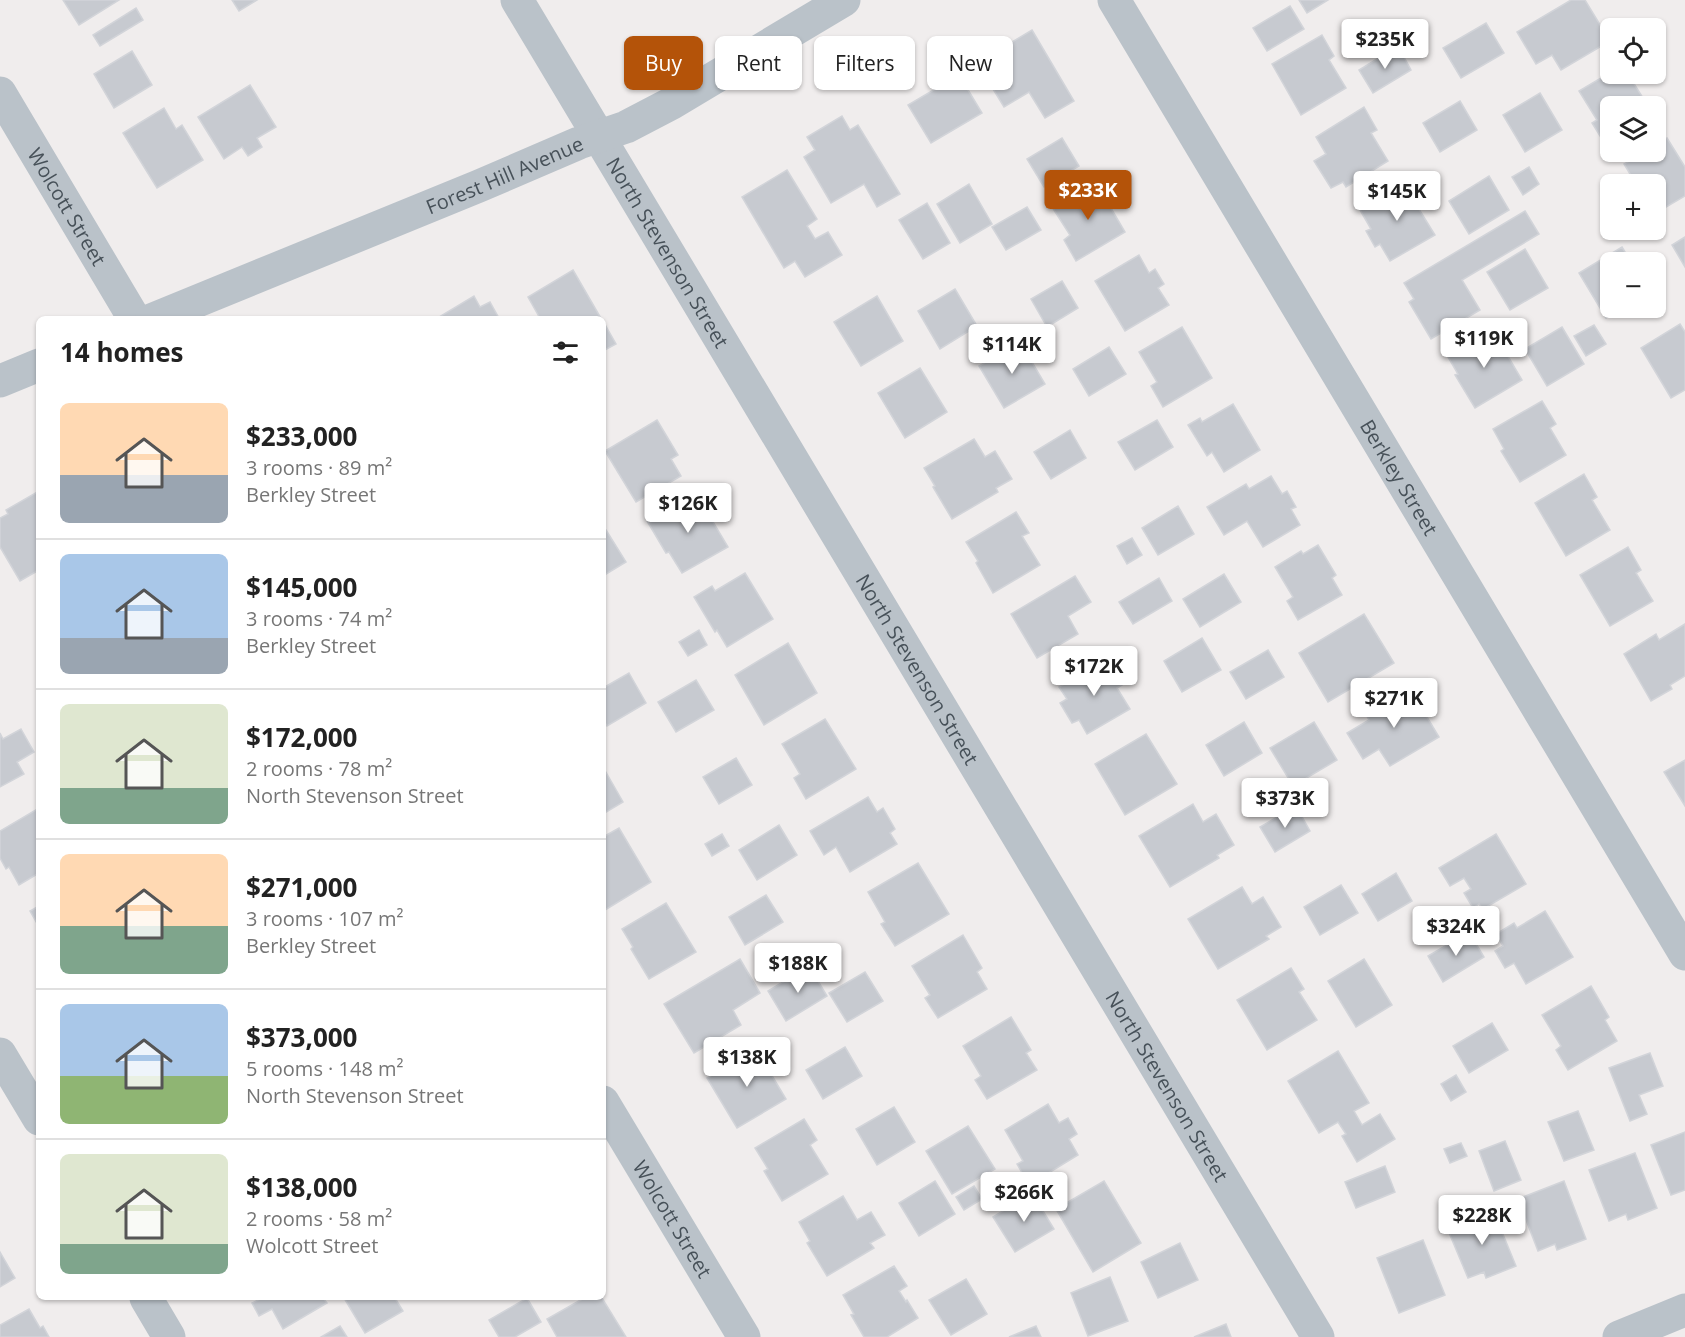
<!DOCTYPE html>
<meta charset="utf-8">
<style>
:root{--surface:#fff;--page:#f2f2f2;--text:#222;--muted:#767676;--line:#e0e0e0;--accent:#b45309}
body{margin:0;font-family:"Open Sans",sans-serif;background:var(--page);color:var(--text);height:100vh;display:flex;flex-direction:column;font-size:22px;white-space:nowrap}
*{box-sizing:border-box;margin:0}
p{font-size:20px;color:var(--muted)}
.icon{flex:none;width:33px;height:33px;fill:none;stroke:currentColor;stroke-width:2;stroke-linecap:round;stroke-linejoin:round}
.map{position:relative;flex:1;overflow:hidden}
.sheet{position:absolute;left:36px;top:316px;width:570px;height:984px;display:flex;flex-direction:column;background:var(--surface);border-radius:9px;box-shadow:0 2px 4px #0004}
.sheet>*{flex:none}
.banner{position:absolute;left:624px;top:36px;width:570px;height:54px;display:flex;gap:12px}
.buttons{position:absolute;left:1600px;top:18px;display:grid;gap:12px}
.buttons a{display:grid;place-items:center;width:66px;height:66px;border-radius:9px;background:var(--surface);box-shadow:0 2px 4px #0004;font-size:30px}
.price{position:absolute;translate:-50% -51px;padding:0 14px;border-radius:6px;background:#fff;color:#222;font-size:20px;line-height:39px;filter:drop-shadow(0 2px 3px #0008)}
.price::after{content:'';position:absolute;left:50%;top:36px;width:18px;height:14px;margin-left:-9px;background:inherit;clip-path:polygon(0 0,100% 0,50% 100%)}
.price.active{background:var(--accent);color:#fff}
ul{padding:0;list-style:none}
li{display:flex;align-items:center;gap:18px;height:150px;padding:0 24px}
li+li{border-top:2px solid var(--line)}
li span{display:grid;place-items:center;flex:none;width:168px;height:120px;border-radius:9px;color:#555}
li>.icon{margin-inline-start:auto}
span .icon{width:72px;height:72px;fill:#fffc;stroke-width:1}
li b{font-size:26px}
h2{display:flex;justify-content:space-between;align-items:center;height:72px;padding:0 24px;font-size:26px}
.chip{padding:0 21px;border-radius:9px;background:var(--surface);box-shadow:0 2px 4px #0004;font-size:21px;line-height:54px}
.chip.active{background:var(--accent);color:#fff}
.map>svg:first-child{display:block}
.building{fill:#c7cad0;stroke:#d2d4d9;stroke-width:1.5}
.lines{fill:none;stroke-linecap:round;stroke-linejoin:round}
.minor{stroke:#bac2c9;stroke-width:33}
.labels{text-anchor:middle;dominant-baseline:central;stroke-width:4.5;stroke-linejoin:round;paint-order:stroke}
.street-label{font-size:20px;fill:#475159;stroke:#fff}
</style>
<div class="map">
<svg width="1685" height="1337" viewBox="0 0 1685 1337">
<rect width="100%" height="100%" fill="#f0eded"/>
<g class="building">
<path d="M63 0H119L79 25Z"/>
<path d="M232 0H257L239 11Z"/>
<path d="M1299 0H1328L1307 13Z"/>
<path d="M1571 0H1585L1610 41 1561 70 1552 55 1536 64 1517 32Z"/>
<path d="M1290 6 1304 29 1267 51 1253 28Z"/>
<path d="M136 8 143 20 100 46 93 35Z"/>
<path d="M1486 23 1504 53 1461 78 1443 48Z"/>
<path d="M1032 30 1074 101 1045 118 1029 92 1004 107 977 63Z"/>
<path d="M1322 35 1334 56 1329 60 1346 88 1301 115 1272 64Z"/>
<path d="M1398 46 1411 70 1373 93 1359 70Z"/>
<path d="M132 51 152 85 114 108 94 74Z"/>
<path d="M1611 72V74H1628L1648 106H1611V140L1605 144 1592 123 1597 120 1579 91Z"/>
<path d="M959 75 982 113 931 143 908 105Z"/>
<path d="M250 85 276 127 257 138 262 147 248 156 242 147 224 159 198 117Z"/>
<path d="M1540 93 1562 130 1525 152 1503 115Z"/>
<path d="M1460 101 1477 130 1440 152 1423 123Z"/>
<path d="M1364 107 1377 130 1371 133 1388 161 1346 187 1343 182 1331 188 1314 161 1326 154 1316 137Z"/>
<path d="M164 108 176 129 182 125 203 160 157 188 123 133Z"/>
<path d="M842 116 850 130 858 125 900 194 877 207 864 184 831 203 804 157 815 150 807 137Z"/>
<path d="M1062 138 1079 166 1044 187 1027 159Z"/>
<path d="M1667 138 1685 167V196L1656 213V184H1636L1624 164 1645 152H1656V145Z"/>
<path d="M1529 167 1539 184 1523 195 1512 177Z"/>
<path d="M787 170 817 219 807 226 815 239 828 232 842 255 805 277 795 261 784 268 742 197Z"/>
<path d="M1489 176 1509 210 1469 234 1449 201Z"/>
<path d="M1095 181 1125 232 1076 261 1064 240 1070 235 1052 207Z"/>
<path d="M1408 181 1423 203 1417 206 1435 235 1390 261 1380 244 1375 247 1366 231 1371 229 1360 210Z"/>
<path d="M969 184 992 224 960 243 937 204Z"/>
<path d="M927 203 950 243 923 259 899 220Z"/>
<path d="M1027 207 1041 230 1006 250 992 227Z"/>
<path d="M1525 211 1539 234 1462 280 1480 310 1431 339 1409 302 1414 299 1404 283Z"/>
<path d="M1685 237V267L1672 245Z"/>
<path d="M1622 247 1631 262H1611V308H1623L1606 318 1579 273Z"/>
<path d="M1525 249 1548 288 1510 310 1487 272Z"/>
<path d="M1139 255 1149 273 1155 269 1164 284 1158 288 1169 305 1125 331 1095 281Z"/>
<path d="M573 270 602 320H541L528 297Z"/>
<path d="M1062 281 1078 308 1047 327 1031 299Z"/>
<path d="M955 289 977 326 940 349 918 311Z"/>
<path d="M474 296 480 307 490 302 500 320H440L439 317Z"/>
<path d="M877 296 903 341 861 366 834 322Z"/>
<path d="M603 321 616 344 603 351Z"/>
<path d="M1680 324 1685 332V390L1671 398 1641 348Z"/>
<path d="M1594 325 1606 344 1586 356 1574 336Z"/>
<path d="M1182 327 1212 378 1163 407 1151 386 1157 382 1139 352Z"/>
<path d="M1562 327 1584 364 1547 386 1525 349Z"/>
<path d="M1493 331 1522 380 1475 408 1455 375 1458 374 1448 357Z"/>
<path d="M1020 342 1045 384 1004 408 979 366Z"/>
<path d="M1109 347 1126 374 1089 396 1073 369Z"/>
<path d="M920 368 947 412 905 438 878 393Z"/>
<path d="M1542 401 1556 424 1550 428 1566 455 1520 482 1501 451 1504 449 1493 429Z"/>
<path d="M1233 404 1260 450 1224 472 1212 452 1207 456 1188 425 1200 418 1202 422Z"/>
<path d="M657 420 678 455 671 459 681 476 636 502 605 451Z"/>
<path d="M1157 420 1173 447 1135 470 1118 442Z"/>
<path d="M1070 430 1086 458 1051 479 1034 452Z"/>
<path d="M974 439 985 457 995 451 1012 479 996 488 998 492 952 519 933 487 935 486 924 468Z"/>
<path d="M1584 474 1597 497 1592 500 1610 530 1566 556 1535 503Z"/>
<path d="M1271 476 1282 494 1287 491 1296 507 1291 509 1300 525 1263 547 1247 521 1224 535 1207 507 1246 484 1249 489Z"/>
<path d="M39 491V570L20 581 0 547V518L8 514 6 510Z"/>
<path d="M697 495 728 547 682 573 669 552 666 553 647 521 667 509 668 512Z"/>
<path d="M1178 506 1194 534 1158 555 1142 528Z"/>
<path d="M1016 512 1029 533 1022 536 1040 565 993 593 976 563 978 561 966 542Z"/>
<path d="M606 530 626 562 603 576V532Z"/>
<path d="M1132 538 1142 555 1127 564 1117 546Z"/>
<path d="M1318 545 1336 575 1332 578 1342 595 1298 620 1287 601 1293 597 1275 567 1301 551 1303 554Z"/>
<path d="M1628 547 1641 570 1636 573 1653 601 1610 626 1580 575Z"/>
<path d="M745 573 773 619 727 647 717 630 715 632 694 597 712 586 715 591Z"/>
<path d="M1224 574 1241 602 1200 627 1183 599Z"/>
<path d="M1075 576 1091 602 1068 616 1078 634 1037 658 1011 614Z"/>
<path d="M1159 578 1172 601 1133 624 1119 602Z"/>
<path d="M1364 614 1394 663 1328 702 1299 653Z"/>
<path d="M1685 624V676L1670 685 1672 689 1651 701 1624 654 1656 634 1659 640Z"/>
<path d="M699 630 707 645 688 656 679 642Z"/>
<path d="M1202 638 1221 670 1182 692 1164 661Z"/>
<path d="M788 643 817 693 764 725 735 675Z"/>
<path d="M1268 650 1284 677 1246 699 1230 672Z"/>
<path d="M1106 659 1122 685 1117 688 1130 709 1087 734 1079 720 1072 723 1060 703 1067 699 1059 687Z"/>
<path d="M629 673 646 703 607 726 603 719V688Z"/>
<path d="M696 680 714 710 676 732 658 702Z"/>
<path d="M1409 687 1439 737 1390 766 1379 749 1363 759 1347 733 1369 720 1365 713Z"/>
<path d="M825 719 856 769 806 799 794 778 800 774 782 744Z"/>
<path d="M1244 722 1262 753 1224 776 1206 745Z"/>
<path d="M1314 722 1337 760 1293 786 1270 748Z"/>
<path d="M21 729 34 752 17 762 24 774 0 787V733L3 739Z"/>
<path d="M1146 734 1177 784 1125 815 1095 764Z"/>
<path d="M736 758 752 785 719 804 703 777Z"/>
<path d="M1685 760V806L1664 772Z"/>
<path d="M603 767 623 802 603 814Z"/>
<path d="M868 797 877 812 883 808 895 829 890 833 897 844 850 872 836 847 824 855 810 831Z"/>
<path d="M1193 804 1203 822 1216 814 1234 845 1217 855 1219 858 1170 887 1139 836Z"/>
<path d="M1296 806 1310 831 1275 852 1260 827Z"/>
<path d="M39 808V873L19 885 9 867 6 869 0 858V831Z"/>
<path d="M779 825 797 855 757 880 739 850Z"/>
<path d="M619 828 651 882 605 910 603 908V837Z"/>
<path d="M722 834 729 846 712 856 705 844Z"/>
<path d="M1496 834 1526 884 1483 909 1479 904 1473 908 1464 893 1471 889 1464 878 1450 886 1439 868Z"/>
<path d="M918 863 949 914 895 946 881 924 885 922 868 892Z"/>
<path d="M1396 873 1412 901 1378 921 1362 894Z"/>
<path d="M1341 885 1358 913 1320 935 1304 907Z"/>
<path d="M1242 887 1252 904 1263 897 1281 927 1266 936 1269 939 1218 969 1188 919Z"/>
<path d="M766 895 783 922 745 945 729 917Z"/>
<path d="M666 903 696 952 649 979 631 949 633 947 622 929Z"/>
<path d="M39 906V927L30 911Z"/>
<path d="M1545 911 1573 957 1526 984 1514 963 1505 968 1495 951 1503 946 1496 934 1514 923 1517 928Z"/>
<path d="M1469 932 1484 957 1443 982 1428 956Z"/>
<path d="M963 935 982 968 977 972 987 989 938 1018 925 998 930 995 912 966Z"/>
<path d="M740 959 760 993 733 1010 741 1025 694 1053 664 1004Z"/>
<path d="M1364 959 1392 1005 1356 1027 1328 981Z"/>
<path d="M809 966 827 996 786 1021 768 991Z"/>
<path d="M1291 968 1304 989 1299 992 1317 1020 1267 1050 1237 1000Z"/>
<path d="M865 972 883 1001 847 1022 829 993Z"/>
<path d="M1591 986 1609 1017 1605 1020 1617 1041 1568 1070 1556 1050 1561 1046 1542 1015Z"/>
<path d="M1011 1017 1031 1050 1026 1053 1037 1070 987 1099 975 1080 981 1076 963 1046Z"/>
<path d="M1492 1023 1508 1050 1469 1073 1453 1046Z"/>
<path d="M845 1047 862 1076 823 1099 806 1070Z"/>
<path d="M756 1049 786 1099 737 1128 707 1078Z"/>
<path d="M1338 1051 1369 1103 1354 1111 1362 1125 1380 1114 1395 1139 1357 1162 1342 1136 1346 1134 1338 1122 1319 1133 1288 1081Z"/>
<path d="M1650 1053 1663 1086 1639 1095 1647 1114 1630 1121 1609 1068Z"/>
<path d="M1456 1075 1466 1092 1451 1101 1441 1084Z"/>
<path d="M1048 1104 1059 1123 1068 1118 1077 1134 1069 1139 1078 1155 1029 1185 1017 1164 1023 1161 1005 1130Z"/>
<path d="M894 1107 915 1142 877 1165 856 1129Z"/>
<path d="M1578 1111 1594 1150 1564 1161 1548 1122Z"/>
<path d="M804 1119 817 1140 810 1145 828 1174 782 1201 764 1171 768 1169 755 1148Z"/>
<path d="M968 1126 995 1169 952 1194 926 1151Z"/>
<path d="M1685 1132V1190L1671 1195 1651 1145Z"/>
<path d="M1505 1141 1521 1180 1494 1191 1479 1151Z"/>
<path d="M1461 1143 1467 1156 1450 1163 1444 1149Z"/>
<path d="M1635 1153 1657 1208 1628 1220 1626 1214 1609 1221 1589 1170Z"/>
<path d="M1385 1166 1395 1192 1356 1208 1345 1182Z"/>
<path d="M935 1181 955 1214 919 1236 899 1203Z"/>
<path d="M1104 1181 1141 1243 1093 1272 1056 1209Z"/>
<path d="M1564 1181 1586 1239 1557 1250 1555 1244 1538 1251 1518 1199Z"/>
<path d="M974 1186 982 1199 964 1210 956 1197Z"/>
<path d="M1032 1193 1054 1229 1015 1252 993 1217Z"/>
<path d="M843 1196 857 1220 871 1212 885 1235 870 1243 874 1248 827 1276 807 1243 810 1241 799 1222Z"/>
<path d="M1493 1210 1516 1266 1486 1278 1484 1272 1468 1278 1447 1228Z"/>
<path d="M1423 1240 1445 1295 1399 1313 1377 1258Z"/>
<path d="M1180 1243 1198 1280 1158 1298 1141 1262Z"/>
<path d="M0 1252 15 1278 0 1287Z"/>
<path d="M894 1266 907 1286 899 1291 906 1302 907 1300 918 1318 887 1337H864L851 1315 854 1314 843 1295Z"/>
<path d="M1110 1277 1128 1321 1088 1336 1071 1293Z"/>
<path d="M966 1279 987 1314 951 1335 929 1300Z"/>
<path d="M262 1298H323L327 1303 283 1329 272 1309 259 1316 252 1303Z"/>
<path d="M344 1298H395L403 1311 365 1333Z"/>
<path d="M527 1298 541 1322 515 1337H499L489 1320Z"/>
<path d="M584 1298H602L626 1337H557L547 1319Z"/>
<path d="M29 1309 40 1328 43 1326 49 1337H0V1325Z"/>
<path d="M1226 1324 1231 1337H1194Z"/>
<path d="M340 1326 347 1337H321Z"/>
<path d="M1036 1326 1041 1337H1009Z"/>
</g>
<g class="lines">
<g class="minor">
<path id="s1" d="M517 0 1318 1337"/>
<path id="s2" d="M1114 0 1685 954"/>
<path id="s3" d="M0 93 135 320"/>
<path id="s4" d="M151 320 479 186 579 143 626 127 672 103 844 0"/>
<path d="M0 381 39 365"/>
<path d="M0 1054 39 1119"/>
<path id="s5" d="M603 1102 744 1337"/>
<path d="M146 1298 169 1337"/>
<path d="M1619 1337 1685 1310"/>
</g>
</g>
<g class="labels">
<g class="street-label">
<text stroke="none"><textPath href="#s4" startOffset="382">Forest Hill Avenue</textPath></text>
<text stroke="none"><textPath href="#s3" startOffset="132">Wolcott Street</textPath></text>
<text stroke="none"><textPath href="#s1" startOffset="294">North Stevenson Street</textPath></text>
<text stroke="none"><textPath href="#s2" startOffset="556">Berkley Street</textPath></text>
<text stroke="none"><textPath href="#s1" startOffset="780">North Stevenson Street</textPath></text>
<text stroke="none"><textPath href="#s1" startOffset="1266">North Stevenson Street</textPath></text>
<text stroke="none"><textPath href="#s5" startOffset="136">Wolcott Street</textPath></text>
</g>
</g>
</svg>
<div class="buttons">
<a><svg class="icon" aria-label="locate" viewBox="0 0 24 24"><circle cx="12" cy="12" r="6"/><path d="M12 2v4M12 18v4M2 12h4M18 12h4"/></svg></a>
<a><svg class="icon" aria-label="layers" viewBox="0 0 24 24"><path d="M12 4l9 5-9 5-9-5zM3 14l9 5 9-5"/></svg></a>
<a>+</a>
<a>−</a>
</div>
<b class="price" style="left:1385px;top:70px">$235K</b>
<b class="price active" style="left:1088px;top:221px">$233K</b>
<b class="price" style="left:1397px;top:222px">$145K</b>
<b class="price" style="left:1484px;top:369px">$119K</b>
<b class="price" style="left:1012px;top:375px">$114K</b>
<b class="price" style="left:688px;top:534px">$126K</b>
<b class="price" style="left:1094px;top:697px">$172K</b>
<b class="price" style="left:1394px;top:729px">$271K</b>
<b class="price" style="left:1285px;top:829px">$373K</b>
<b class="price" style="left:1456px;top:957px">$324K</b>
<b class="price" style="left:798px;top:994px">$188K</b>
<b class="price" style="left:747px;top:1088px">$138K</b>
<b class="price" style="left:1024px;top:1223px">$266K</b>
<b class="price" style="left:1482px;top:1246px">$228K</b>
<div class="banner">
<a class="chip active">Buy</a>
<a class="chip">Rent</a>
<a class="chip">Filters</a>
<a class="chip">New</a>
</div>
<section class="sheet">
<h2>14 homes<svg class="icon" aria-label="filters" viewBox="0 0 24 24"><path d="M4 7h16M4 17h16"/><circle cx="9" cy="7" r="2"/><circle cx="15" cy="17" r="2"/></svg></h2>
<ul>
<li><span style="background:linear-gradient(#ffd9b3 60%,#9aa5b1 0)"><svg class="icon" aria-label="home" viewBox="0 0 24 24"><path d="M3 11l9-7 9 7M6 9v11h12V9"/></svg></span><div><b>$233,000</b><p>3 rooms · 89 m²</p><p>Berkley Street</p></div></li>
<li><span style="background:linear-gradient(#a9c7e8 70%,#9aa5b1 0)"><svg class="icon" aria-label="home" viewBox="0 0 24 24"><path d="M3 11l9-7 9 7M6 9v11h12V9"/></svg></span><div><b>$145,000</b><p>3 rooms · 74 m²</p><p>Berkley Street</p></div></li>
<li><span style="background:linear-gradient(#dfe7d0 70%,#7fa58c 0)"><svg class="icon" aria-label="home" viewBox="0 0 24 24"><path d="M3 11l9-7 9 7M6 9v11h12V9"/></svg></span><div><b>$172,000</b><p>2 rooms · 78 m²</p><p>North Stevenson Street</p></div></li>
<li><span style="background:linear-gradient(#ffd9b3 60%,#7fa58c 0)"><svg class="icon" aria-label="home" viewBox="0 0 24 24"><path d="M3 11l9-7 9 7M6 9v11h12V9"/></svg></span><div><b>$271,000</b><p>3 rooms · 107 m²</p><p>Berkley Street</p></div></li>
<li><span style="background:linear-gradient(#a9c7e8 60%,#8fb573 0)"><svg class="icon" aria-label="home" viewBox="0 0 24 24"><path d="M3 11l9-7 9 7M6 9v11h12V9"/></svg></span><div><b>$373,000</b><p>5 rooms · 148 m²</p><p>North Stevenson Street</p></div></li>
<li><span style="background:linear-gradient(#dfe7d0 75%,#7fa58c 0)"><svg class="icon" aria-label="home" viewBox="0 0 24 24"><path d="M3 11l9-7 9 7M6 9v11h12V9"/></svg></span><div><b>$138,000</b><p>2 rooms · 58 m²</p><p>Wolcott Street</p></div></li>
</ul>
</section>
</div>
